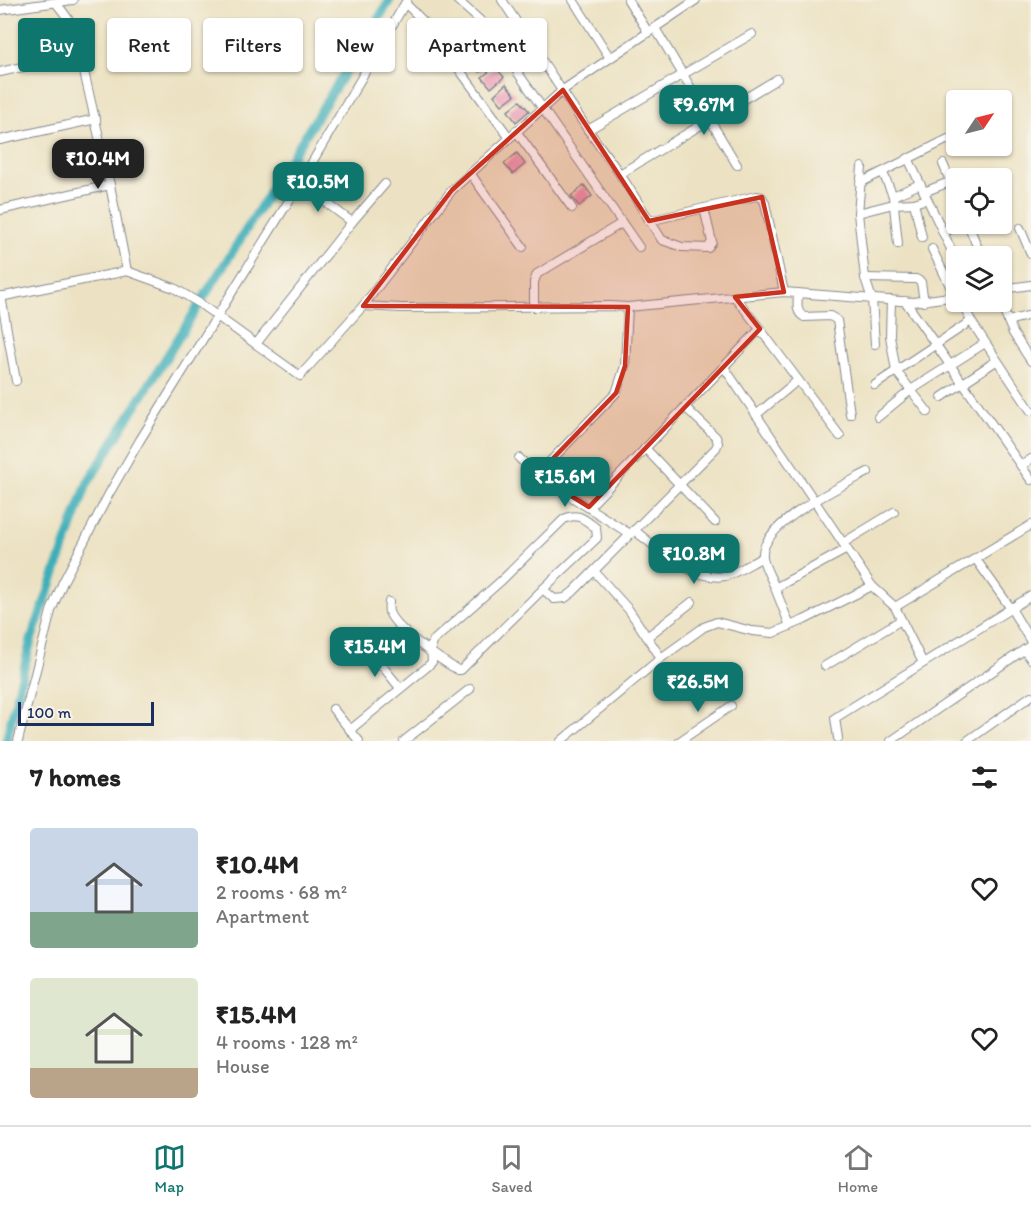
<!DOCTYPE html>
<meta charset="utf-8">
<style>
:root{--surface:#fff;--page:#f2f2f2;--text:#222;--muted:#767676;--line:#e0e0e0;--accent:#0f766e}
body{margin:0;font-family:Itim,sans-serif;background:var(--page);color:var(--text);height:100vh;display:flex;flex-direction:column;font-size:22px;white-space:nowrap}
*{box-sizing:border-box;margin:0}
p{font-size:20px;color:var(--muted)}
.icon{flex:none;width:33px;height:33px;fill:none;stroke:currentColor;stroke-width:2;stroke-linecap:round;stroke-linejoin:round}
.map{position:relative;height:741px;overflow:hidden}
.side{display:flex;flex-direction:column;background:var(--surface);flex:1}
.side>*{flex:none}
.top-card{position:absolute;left:18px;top:18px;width:600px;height:54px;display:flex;gap:12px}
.needle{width:39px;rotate:55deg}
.tools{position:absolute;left:946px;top:90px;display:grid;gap:12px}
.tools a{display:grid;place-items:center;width:66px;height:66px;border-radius:6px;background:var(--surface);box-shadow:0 2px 4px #0004;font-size:30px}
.scale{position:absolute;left:18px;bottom:15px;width:136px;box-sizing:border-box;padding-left:6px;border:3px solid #1b2f5e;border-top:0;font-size:16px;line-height:21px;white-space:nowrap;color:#1b2f5e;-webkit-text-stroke:4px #f7f3e8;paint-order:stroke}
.price{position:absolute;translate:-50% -51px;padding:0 14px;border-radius:12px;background:var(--accent);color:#fff;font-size:20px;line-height:39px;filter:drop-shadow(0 2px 3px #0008)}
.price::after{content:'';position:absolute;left:50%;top:36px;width:18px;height:14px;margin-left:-9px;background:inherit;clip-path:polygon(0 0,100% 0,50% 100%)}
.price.selected{background:#222;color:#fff}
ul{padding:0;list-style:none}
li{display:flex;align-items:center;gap:18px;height:150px;padding:0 30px}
li span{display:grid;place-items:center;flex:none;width:168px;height:120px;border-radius:6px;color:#555}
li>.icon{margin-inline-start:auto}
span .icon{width:72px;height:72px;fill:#fffc;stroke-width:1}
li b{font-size:26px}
h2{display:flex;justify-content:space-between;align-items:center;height:72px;padding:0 30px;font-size:26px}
.chip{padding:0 21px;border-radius:6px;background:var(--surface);box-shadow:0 2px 4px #0004;font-size:21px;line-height:54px}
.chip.selected{background:var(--accent);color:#fff}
.menu{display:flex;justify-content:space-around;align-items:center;height:84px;border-top:2px solid var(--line);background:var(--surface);font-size:16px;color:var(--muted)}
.menu a{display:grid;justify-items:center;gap:3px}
.menu .selected{color:var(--accent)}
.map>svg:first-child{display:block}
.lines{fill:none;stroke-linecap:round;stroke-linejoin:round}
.canal{stroke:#3eafb9;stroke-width:9}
.building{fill:#e994b0}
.minor-casing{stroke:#848890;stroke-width:10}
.minor{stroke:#fff;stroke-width:8}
.marked{fill:#c8321e;fill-opacity:0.2;stroke:#c8321e;stroke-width:4.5;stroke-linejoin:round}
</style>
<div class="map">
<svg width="1031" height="741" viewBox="0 0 1031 741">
<rect width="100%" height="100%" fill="#f7f3e8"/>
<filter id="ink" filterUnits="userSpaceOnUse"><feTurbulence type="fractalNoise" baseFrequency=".0167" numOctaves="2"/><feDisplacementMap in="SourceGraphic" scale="12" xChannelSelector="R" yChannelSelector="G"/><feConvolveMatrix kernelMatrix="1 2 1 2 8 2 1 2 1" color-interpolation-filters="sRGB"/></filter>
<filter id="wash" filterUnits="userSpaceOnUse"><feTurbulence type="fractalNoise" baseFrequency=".008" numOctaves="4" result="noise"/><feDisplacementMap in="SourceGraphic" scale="24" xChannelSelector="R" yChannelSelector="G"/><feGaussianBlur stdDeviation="1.35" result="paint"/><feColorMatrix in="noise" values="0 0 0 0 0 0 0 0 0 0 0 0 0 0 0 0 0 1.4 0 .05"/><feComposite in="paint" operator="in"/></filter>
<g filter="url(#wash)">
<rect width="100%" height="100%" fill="#ece2c3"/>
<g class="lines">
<path class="canal" d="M6 741 31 640 87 484 390 0"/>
</g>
<g id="blocks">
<g class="building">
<path d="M467 29 475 40 463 50 454 39Z"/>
<path d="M483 51 491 62 479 72 470 62Z"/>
<path d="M495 67 504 77 491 88 482 77Z"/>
<path d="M506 84 515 95 502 105 494 95Z"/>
<path d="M520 101 529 111 516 122 508 111Z"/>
<path d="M517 153 525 164 513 174 504 164Z"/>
<path d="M584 185 592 196 579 206 571 196Z"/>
</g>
</g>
</g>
<g filter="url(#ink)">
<use href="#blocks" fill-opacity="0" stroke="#848890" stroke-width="1.5"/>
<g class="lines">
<g class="minor-casing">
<g id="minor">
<path d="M457 0 484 24 639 247"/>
<path d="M502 0 588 130 620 174 662 240 682 247 708 248 712 242 704 208"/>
<path d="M573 0 610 58"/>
<path d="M628 0 648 32"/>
<path d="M406 4 425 23 509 137"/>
<path d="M0 10 73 0"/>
<path d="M655 28 737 165"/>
<path d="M0 72 80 54"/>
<path d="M588 130 752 34"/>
<path d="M516 131 572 208"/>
<path d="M0 140 96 119"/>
<path d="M908 158 957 262"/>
<path d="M943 164 957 197"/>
<path d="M862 167 858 213 865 278 872 299 875 344"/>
<path d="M470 173 523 247"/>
<path d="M883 173 893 196 898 244"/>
<path d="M620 174 777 79"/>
<path d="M300 183 352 222"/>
<path d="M860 183 948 139"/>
<path d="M924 192 957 179"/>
<path d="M893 196 920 184"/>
<path d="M914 203 922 237"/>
<path d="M0 210 110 185"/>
<path d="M858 213 893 204 914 203 927 199"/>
<path d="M649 221 756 196 762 197 765 203 784 292"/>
<path d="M968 224 981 256"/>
<path d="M1020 228 1031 254"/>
<path d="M943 233 961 224"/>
<path d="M932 249 955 296"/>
<path d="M127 271 174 288 199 303 300 376 363 306 452 190 563 90 696 0"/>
<path d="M865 278 916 279 921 282 924 302"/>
<path d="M1002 289 1031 285"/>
<path d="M798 293C798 302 795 312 804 317L830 316 837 320 850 414"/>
<path d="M1 296 16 381"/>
<path d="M0 297 127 271 110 185 80 54C79 32 70 20 56 3"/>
<path d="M891 300 890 336 896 371 928 412"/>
<path d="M905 301 1031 480"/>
<path d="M962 302 971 321 1031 411"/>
<path d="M1000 302 1013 333 1031 361"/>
<path d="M363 306 402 308 610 306 628 307 784 292 913 302 957 296"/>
<path d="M534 307V282L537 274 622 223"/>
<path d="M1008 321 1031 315"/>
<path d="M760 329 840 436"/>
<path d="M256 344 352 222 385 184"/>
<path d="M724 367 872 586 895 607 923 663"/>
<path d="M875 385 971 321"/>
<path d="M942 397 996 361"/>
<path d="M756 415 798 380"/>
<path d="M878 417 911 390 985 343"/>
<path d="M645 448 715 522"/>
<path d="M519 458 537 475 630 534"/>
<path d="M1021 466 1031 459"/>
<path d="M537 475 616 393 625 366 628 307"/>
<path d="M589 507 760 329 735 297"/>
<path d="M634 530C657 548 694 582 725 576 737 573 751 563 763 557"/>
<path d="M843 543 894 512"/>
<path d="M847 549 775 588C772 579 764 567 763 558 758 524 844 485 868 472"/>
<path d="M975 558 1012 610 1031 642"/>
<path d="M594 571 629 610 661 658"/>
<path d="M775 588 790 626"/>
<path d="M389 602C389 605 388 609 389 612 395 629 442 661 458 670H461L543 589 554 599 565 598 573 592 716 448 718 443 716 437 685 407"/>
<path d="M895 607 1031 525"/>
<path d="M647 637 692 602"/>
<path d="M1024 650 1031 659"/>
<path d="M371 652 400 688"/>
<path d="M825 666 901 620"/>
<path d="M333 709 359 741"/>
<path d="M350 730 427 667 432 662 431 645 433 641 502 580 564 519C578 512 584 519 596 528L597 538 543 589"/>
<path d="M838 738 835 718 1031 596"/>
<path d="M18 741 51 611 63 582 110 492 140 440 300 183 407 0"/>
<path d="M404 741 470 689"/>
<path d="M561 741 661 658 704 627 717 622 752 631 773 633 804 620 872 586"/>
<path d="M680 741 731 706"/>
<path d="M891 741 1031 645"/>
<path d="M967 741 1031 696"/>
</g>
</g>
<use href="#minor" class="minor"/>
</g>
</g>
<path class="marked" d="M563 90 649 221 762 197 784 292 735 297 760 329 589 507 537 475 616 393 625 366 628 307 363 306 452 190Z"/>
</svg>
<div class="tools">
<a><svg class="needle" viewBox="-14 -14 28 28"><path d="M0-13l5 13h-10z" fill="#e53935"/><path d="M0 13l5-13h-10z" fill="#767676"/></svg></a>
<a><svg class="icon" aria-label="locate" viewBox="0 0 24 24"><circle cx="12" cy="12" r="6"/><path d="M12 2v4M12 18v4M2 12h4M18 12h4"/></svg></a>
<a><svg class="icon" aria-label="layers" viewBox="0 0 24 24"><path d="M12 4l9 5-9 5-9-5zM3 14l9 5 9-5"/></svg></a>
</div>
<div class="scale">100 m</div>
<b class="price" style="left:704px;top:136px">₹9.67M</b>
<b class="price selected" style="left:98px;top:190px">₹10.4M</b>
<b class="price" style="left:318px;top:213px">₹10.5M</b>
<b class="price" style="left:565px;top:508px">₹15.6M</b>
<b class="price" style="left:694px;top:585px">₹10.8M</b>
<b class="price" style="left:375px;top:678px">₹15.4M</b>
<b class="price" style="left:698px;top:713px">₹26.5M</b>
<div class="top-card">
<a class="chip selected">Buy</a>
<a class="chip">Rent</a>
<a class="chip">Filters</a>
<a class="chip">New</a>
<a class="chip">Apartment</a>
</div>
</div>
<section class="side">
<h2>7 homes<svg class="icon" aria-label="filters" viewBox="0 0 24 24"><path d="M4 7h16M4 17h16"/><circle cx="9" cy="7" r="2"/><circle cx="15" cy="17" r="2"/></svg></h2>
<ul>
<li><span style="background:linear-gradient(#c9d6e8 70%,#7fa58c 0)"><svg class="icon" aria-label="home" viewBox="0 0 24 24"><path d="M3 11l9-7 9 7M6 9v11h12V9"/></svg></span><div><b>₹10.4M</b><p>2 rooms · 68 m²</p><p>Apartment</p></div><svg class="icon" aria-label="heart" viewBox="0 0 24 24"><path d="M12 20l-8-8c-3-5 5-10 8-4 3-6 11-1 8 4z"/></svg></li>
<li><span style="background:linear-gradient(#dfe7d0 75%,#b9a48a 0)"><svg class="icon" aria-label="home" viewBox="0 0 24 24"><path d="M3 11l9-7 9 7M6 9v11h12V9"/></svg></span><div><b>₹15.4M</b><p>4 rooms · 128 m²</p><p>House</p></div><svg class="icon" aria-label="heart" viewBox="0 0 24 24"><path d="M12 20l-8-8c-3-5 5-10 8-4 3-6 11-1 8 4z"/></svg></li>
</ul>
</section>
<nav class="menu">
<a class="selected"><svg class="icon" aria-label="map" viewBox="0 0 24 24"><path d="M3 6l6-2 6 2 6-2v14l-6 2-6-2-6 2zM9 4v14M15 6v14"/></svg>Map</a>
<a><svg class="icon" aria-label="saved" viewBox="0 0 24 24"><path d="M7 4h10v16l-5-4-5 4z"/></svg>Saved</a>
<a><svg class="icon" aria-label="home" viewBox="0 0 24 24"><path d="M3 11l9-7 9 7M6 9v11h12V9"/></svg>Home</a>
</nav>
